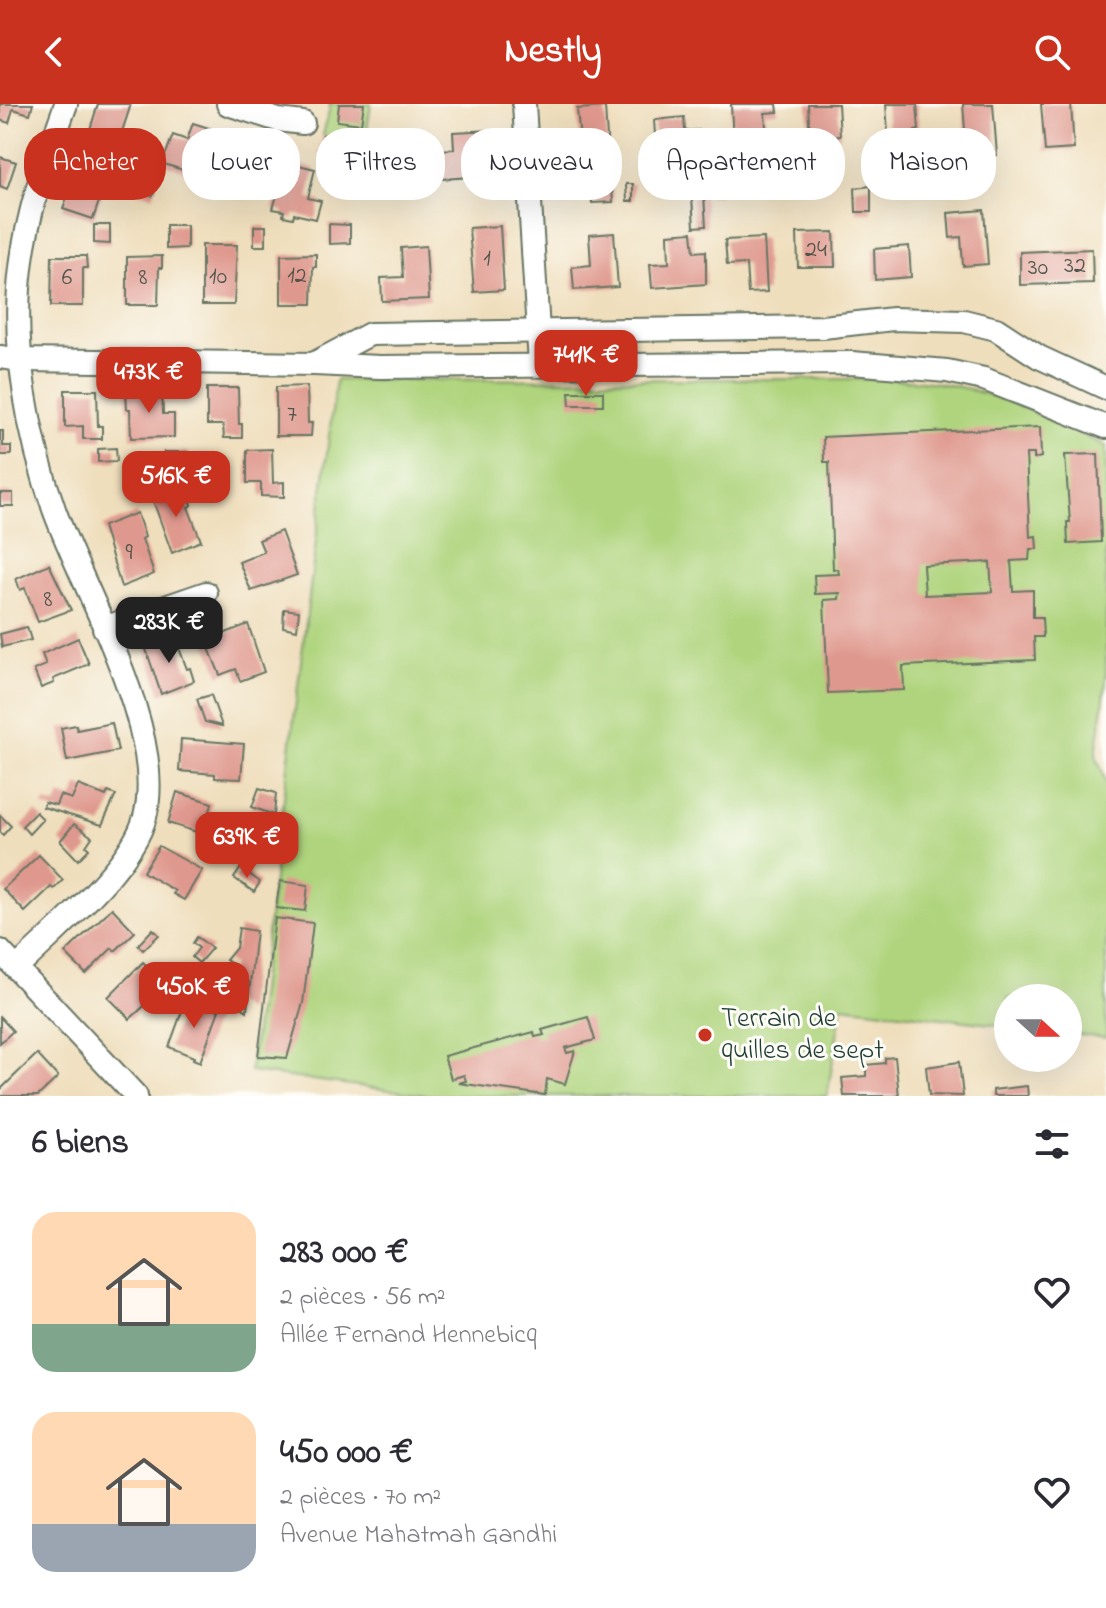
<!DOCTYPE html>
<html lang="fr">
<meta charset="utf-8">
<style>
:root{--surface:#fff;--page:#f2f2f3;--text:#2b2b33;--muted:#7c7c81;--accent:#c8321e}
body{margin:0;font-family:"Indie Flower",sans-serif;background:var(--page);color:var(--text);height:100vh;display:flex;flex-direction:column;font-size:30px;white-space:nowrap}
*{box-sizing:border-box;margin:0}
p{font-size:26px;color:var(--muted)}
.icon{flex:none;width:44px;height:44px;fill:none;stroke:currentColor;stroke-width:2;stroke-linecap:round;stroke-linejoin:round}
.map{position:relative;height:992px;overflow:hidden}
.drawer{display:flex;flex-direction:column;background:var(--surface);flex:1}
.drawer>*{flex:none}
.banner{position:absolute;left:24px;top:24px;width:1058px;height:72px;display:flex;gap:16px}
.needle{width:52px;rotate:111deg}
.buttons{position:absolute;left:994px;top:880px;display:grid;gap:16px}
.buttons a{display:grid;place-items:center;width:88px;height:88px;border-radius:50%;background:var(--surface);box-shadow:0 8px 32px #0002;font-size:40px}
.price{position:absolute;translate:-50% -68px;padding:0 18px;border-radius:16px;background:var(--accent);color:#fff;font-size:26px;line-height:52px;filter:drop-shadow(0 2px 4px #0008)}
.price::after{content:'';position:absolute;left:50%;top:48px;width:24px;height:18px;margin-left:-12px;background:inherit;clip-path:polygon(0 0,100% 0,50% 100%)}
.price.current{background:#222;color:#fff}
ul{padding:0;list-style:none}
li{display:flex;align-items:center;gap:24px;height:200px;padding:0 32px}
li span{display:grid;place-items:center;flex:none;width:224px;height:160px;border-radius:24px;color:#555}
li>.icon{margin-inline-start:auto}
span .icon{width:96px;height:96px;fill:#fffc;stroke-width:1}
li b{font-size:34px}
h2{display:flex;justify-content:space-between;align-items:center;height:96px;padding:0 32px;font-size:34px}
.pill{padding:0 28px;border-radius:32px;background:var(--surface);box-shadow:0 8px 32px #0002;font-size:28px;line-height:72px}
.pill.current{background:var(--accent);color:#fff}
header{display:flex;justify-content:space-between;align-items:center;height:104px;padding:0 32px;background:var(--accent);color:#fff;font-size:36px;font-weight:700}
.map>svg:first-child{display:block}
.green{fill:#afd47d;stroke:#678858;stroke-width:2}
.building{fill:#df988d;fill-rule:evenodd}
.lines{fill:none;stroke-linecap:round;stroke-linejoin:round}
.street-casing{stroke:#687564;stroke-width:26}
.street{stroke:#fff;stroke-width:22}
.poi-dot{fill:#c8321e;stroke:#fdfcf7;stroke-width:3}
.labels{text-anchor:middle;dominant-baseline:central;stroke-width:6;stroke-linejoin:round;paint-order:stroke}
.number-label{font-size:24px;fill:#4f544a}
.poi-label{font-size:28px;fill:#1f3d34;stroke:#fdfcf7;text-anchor:start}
</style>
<header><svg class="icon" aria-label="back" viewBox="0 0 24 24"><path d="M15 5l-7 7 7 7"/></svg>Nestly<svg class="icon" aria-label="search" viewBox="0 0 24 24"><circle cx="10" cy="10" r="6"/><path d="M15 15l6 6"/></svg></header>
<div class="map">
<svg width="1106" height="992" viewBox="0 0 1106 992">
<rect width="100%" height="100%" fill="#fdfcf7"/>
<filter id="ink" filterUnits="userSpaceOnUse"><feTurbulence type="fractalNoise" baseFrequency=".0125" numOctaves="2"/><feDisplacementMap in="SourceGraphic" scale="16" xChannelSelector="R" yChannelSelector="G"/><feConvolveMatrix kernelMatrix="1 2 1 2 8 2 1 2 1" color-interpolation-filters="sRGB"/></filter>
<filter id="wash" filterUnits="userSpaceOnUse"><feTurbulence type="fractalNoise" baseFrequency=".006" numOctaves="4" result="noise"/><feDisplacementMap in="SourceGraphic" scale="32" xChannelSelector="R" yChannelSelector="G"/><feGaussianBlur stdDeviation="1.8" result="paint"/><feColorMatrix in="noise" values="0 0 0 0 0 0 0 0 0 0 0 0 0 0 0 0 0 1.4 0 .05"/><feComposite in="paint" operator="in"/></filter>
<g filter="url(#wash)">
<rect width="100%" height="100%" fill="#efdebc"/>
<g class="green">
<path d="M329 0H371L364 46 323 31 330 3Z"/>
<path d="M826 275C873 275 922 273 968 285 1016 297 1061 322 1106 342V581L1096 651 1106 678V934L1068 930V894H1008V922L842 902 827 992H435L250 968 336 276Z"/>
</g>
<g id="blocks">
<g class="building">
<path d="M0 0H33L30 10 13 5 9 19 0 16Z"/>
<path d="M98 0H131L120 34 128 37 124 48 87 35Z"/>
<path d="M339 0H364L361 20 337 17Z"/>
<path d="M731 0H777L778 8 765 9 767 37 733 39Z"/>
<path d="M808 0H838L840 32 810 34Z"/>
<path d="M886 0H917L919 26 915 27V40L896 41 895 28 888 29Z"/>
<path d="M963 0H993L997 51 967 53Z"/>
<path d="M1041 0H1071L1074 45 1045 47Z"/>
<path d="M605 3 609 64 586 65 587 77 565 78 563 37 580 36 577 5Z"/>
<path d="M684 13 685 27 699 26 701 49 687 50 689 88 659 89 654 16Z"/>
<path d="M193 19 250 37 242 63 231 59 228 68 218 64 214 76 164 60 153 92 132 86 145 46 165 52 173 31 187 36Z"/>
<path d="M494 26 496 48 485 49 487 72 411 77V75H402L400 49 454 45 453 28Z"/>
<path d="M323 31 364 46 362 65 319 50Z"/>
<path d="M0 53 16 58 7 85 0 82Z"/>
<path d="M266 53 315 65 308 94 321 97 316 115 294 110 293 114 283 112 284 107 273 105 279 84 258 80Z"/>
<path d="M79 58 112 69 108 81 105 80 93 115 63 105Z"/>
<path d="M718 67 720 91 706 92 704 68Z"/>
<path d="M626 80H633V97H627Z"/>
<path d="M871 82V108H856L855 84Z"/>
<path d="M612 85 613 98 592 99 591 87Z"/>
<path d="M704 92 706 122 694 123 692 93Z"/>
<path d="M984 106 988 160 963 162 961 133 950 134 948 109Z"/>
<path d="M329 120 350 121V139L329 140Z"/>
<path d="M94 121H110V140L94 139Z"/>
<path d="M166 121H187V144L166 145Z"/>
<rect x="254" y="122" width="12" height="20"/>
<path d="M500 122 504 186 474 188 469 124Z"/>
<path d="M692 128 694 148 706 147V180L652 184 650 160 669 159 668 130Z"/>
<path d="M834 128 835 163H798L797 129Z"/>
<path d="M614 129 618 183 574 186 572 163 591 161 589 131Z"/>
<path d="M764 134 767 188 748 189 746 160 727 161 725 136Z"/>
<path d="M202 141H237L234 201H202Z"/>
<path d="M426 142 429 195 382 197 381 174 403 173 401 144Z"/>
<path d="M909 142 911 173 875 176 874 145Z"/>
<path d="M1092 145 1093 179 1020 181V148Z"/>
<path d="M316 150V163H313L312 200H281V151Z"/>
<path d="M52 152H86L87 164H83V202H51Z"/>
<path d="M162 152V164H159L158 201H127V153Z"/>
<path d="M307 282 308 319H312L311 332H276V283Z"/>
<path d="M207 284H238L239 320H242V334H224L223 321H207Z"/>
<path d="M162 285 163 310H174V333L131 334 130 305H127L126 286Z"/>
<path d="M65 286H97L98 322H102V335H83V322L65 323Z"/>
<path d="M569 288H603V301H570Z"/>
<path d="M1040 323 1041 353 1034 355V350H1026L1030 433 1036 432 1037 445H1030L1029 456 1011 457 1013 487 1033 486V513H1042L1043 533H1034L1035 556 903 562 904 586 828 589 824 496 839 495 840 489 815 490 814 471 839 470 838 465H833L829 358H824L823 333ZM990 458 992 488 925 491 923 461Z"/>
<path d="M0 327H3V342H11V351H0Z"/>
<path d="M116 344 117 357 98 358V345Z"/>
<path d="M272 345 273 379 284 378V393L261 392V379H247V346Z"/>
<path d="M164 348H188V375H165Z"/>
<path d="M1098 350 1101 438 1068 440 1067 418H1070L1065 351Z"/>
<path d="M171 383 175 394 188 389 192 401 188 403 201 437 172 449 151 391Z"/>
<rect x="0" y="389" width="13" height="13"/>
<path d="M137 409 145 433 142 435 154 470 121 483 103 422Z"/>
<path d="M281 427 297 471 251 487 239 458 264 448 259 436Z"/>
<path d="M49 460 71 506 38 518 25 484 20 486 16 475Z"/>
<path d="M284 505 299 507 297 526 283 523Z"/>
<path d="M248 520 264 568 240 577 236 565 220 571 206 537Z"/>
<path d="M27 523 31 536 2 543 0 530Z"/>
<path d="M174 531 187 565 190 564 194 577 161 590 145 542Z"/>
<path d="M78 534 89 560 53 575 54 579 41 584 34 566 46 561 42 550Z"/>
<path d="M211 591 222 622 205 618 197 595Z"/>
<path d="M112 619 118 647 67 657 61 624 76 621 77 626Z"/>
<path d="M181 635 244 640 241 675 215 674V670L179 667Z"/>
<path d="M78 681 106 692 108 688 116 691 102 721 43 703 45 698 56 701 60 691 72 695Z"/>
<path d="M259 684 276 689 274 711 252 703Z"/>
<path d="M177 688 212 699 208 715 219 718 214 737 203 734V730L168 719Z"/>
<path d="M36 708 43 715 29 730 22 722Z"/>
<path d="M0 711 11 722 3 731 0 728Z"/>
<path d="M74 720 92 733 86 742 89 745 78 756 60 737Z"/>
<path d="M159 742 202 766 184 796 173 790 175 787 143 768Z"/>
<path d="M39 751 63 776 54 785 51 783 25 808 3 785Z"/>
<path d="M241 764 260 778 254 788 234 774Z"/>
<path d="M280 777 308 781 305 807 276 804Z"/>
<path d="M112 804 135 828 115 847 112 844 86 870 65 849Z"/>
<path d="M275 814 313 819 303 899 287 954 258 952Z"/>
<path d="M239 824 256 827 247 907 223 890 233 861 226 856 236 844Z"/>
<path d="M153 825 159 831 143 846 138 841Z"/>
<path d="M197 833 212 844 199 859 192 853 199 844 193 839Z"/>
<path d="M143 858 169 885 159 894 156 891 130 915 108 893Z"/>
<path d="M186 896 219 906 200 958 193 955 194 953 169 943Z"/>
<path d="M0 913 13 927 0 939Z"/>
<path d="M588 913 595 936 565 944 567 949 575 947 565 980 547 975 545 991 458 979 466 977 464 971 451 975 444 952 534 928 535 933 544 931 542 926Z"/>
<path d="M37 950 58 973 38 992H0V986Z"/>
<path d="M895 953 899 992H844L842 974 866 972V961L885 959V954Z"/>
<path d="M959 958 963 992 929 991 926 963Z"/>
<path d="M1027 982 1028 992H993V986Z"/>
</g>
</g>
</g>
<g filter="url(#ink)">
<use href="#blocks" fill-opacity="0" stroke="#687564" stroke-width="2"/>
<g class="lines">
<g class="street-casing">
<g id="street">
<path d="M228 0 278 16 303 19"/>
<path d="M524 0 540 260"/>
<path d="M0 253 22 256 314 260 380 263 852 259 947 267 984 275 1106 323"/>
<path d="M315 259 370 230 823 223 893 215 964 217 996 225 1039 253 1106 284"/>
<path d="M104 524 206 489"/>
<path d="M0 847 136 992"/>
<path d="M17 864C54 827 132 763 145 713 167 628 85 490 55 408 29 336 11 241 21 164 27 108 47 53 66 0"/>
</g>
</g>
<use href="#street" class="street"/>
</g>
</g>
<circle class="poi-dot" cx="705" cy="931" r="8"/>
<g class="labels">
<g class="number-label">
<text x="816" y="146">24</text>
<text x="487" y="155">1</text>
<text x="1075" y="162">32</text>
<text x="1038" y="164">30</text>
<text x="297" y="172">12</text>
<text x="218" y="173">10</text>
<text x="67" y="174">6</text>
<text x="143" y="174">8</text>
<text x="292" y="311">7</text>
<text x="129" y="449">9</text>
<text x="48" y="496">8</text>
</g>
<g class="poi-label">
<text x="721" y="915">Terrain de<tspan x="721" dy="32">quilles de sept</tspan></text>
</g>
</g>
</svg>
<div class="buttons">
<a><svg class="needle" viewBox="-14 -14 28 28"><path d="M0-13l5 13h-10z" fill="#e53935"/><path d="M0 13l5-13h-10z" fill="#7c7c81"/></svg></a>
</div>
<b class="price" style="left:586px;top:294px">741K €</b>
<b class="price" style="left:149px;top:311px">473K €</b>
<b class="price" style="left:176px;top:415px">516K €</b>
<b class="price current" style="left:169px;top:561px">283K €</b>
<b class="price" style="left:247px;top:776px">639K €</b>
<b class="price" style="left:194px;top:926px">450K €</b>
<div class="banner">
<a class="pill current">Acheter</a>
<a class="pill">Louer</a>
<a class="pill">Filtres</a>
<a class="pill">Nouveau</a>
<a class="pill">Appartement</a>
<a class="pill">Maison</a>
</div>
</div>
<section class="drawer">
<h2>6 biens<svg class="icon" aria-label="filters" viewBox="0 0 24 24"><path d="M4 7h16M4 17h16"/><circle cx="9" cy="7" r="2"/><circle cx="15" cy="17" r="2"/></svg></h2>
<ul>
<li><span style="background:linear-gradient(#ffd9b3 70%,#7fa58c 0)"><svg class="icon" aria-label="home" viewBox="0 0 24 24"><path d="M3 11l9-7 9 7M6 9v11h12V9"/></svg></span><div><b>283 000 €</b><p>2 pièces · 56 m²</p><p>Allée Fernand Hennebicq</p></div><svg class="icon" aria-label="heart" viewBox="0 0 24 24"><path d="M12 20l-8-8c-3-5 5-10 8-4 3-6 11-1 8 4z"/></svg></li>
<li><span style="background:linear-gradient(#ffd9b3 70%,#9aa5b1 0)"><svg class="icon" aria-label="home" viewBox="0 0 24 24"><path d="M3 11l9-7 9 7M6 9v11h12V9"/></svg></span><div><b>450 000 €</b><p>2 pièces · 70 m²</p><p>Avenue Mahatmah Gandhi</p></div><svg class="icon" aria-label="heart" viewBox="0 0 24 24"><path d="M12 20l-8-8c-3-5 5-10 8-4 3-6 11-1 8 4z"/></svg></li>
</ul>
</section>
